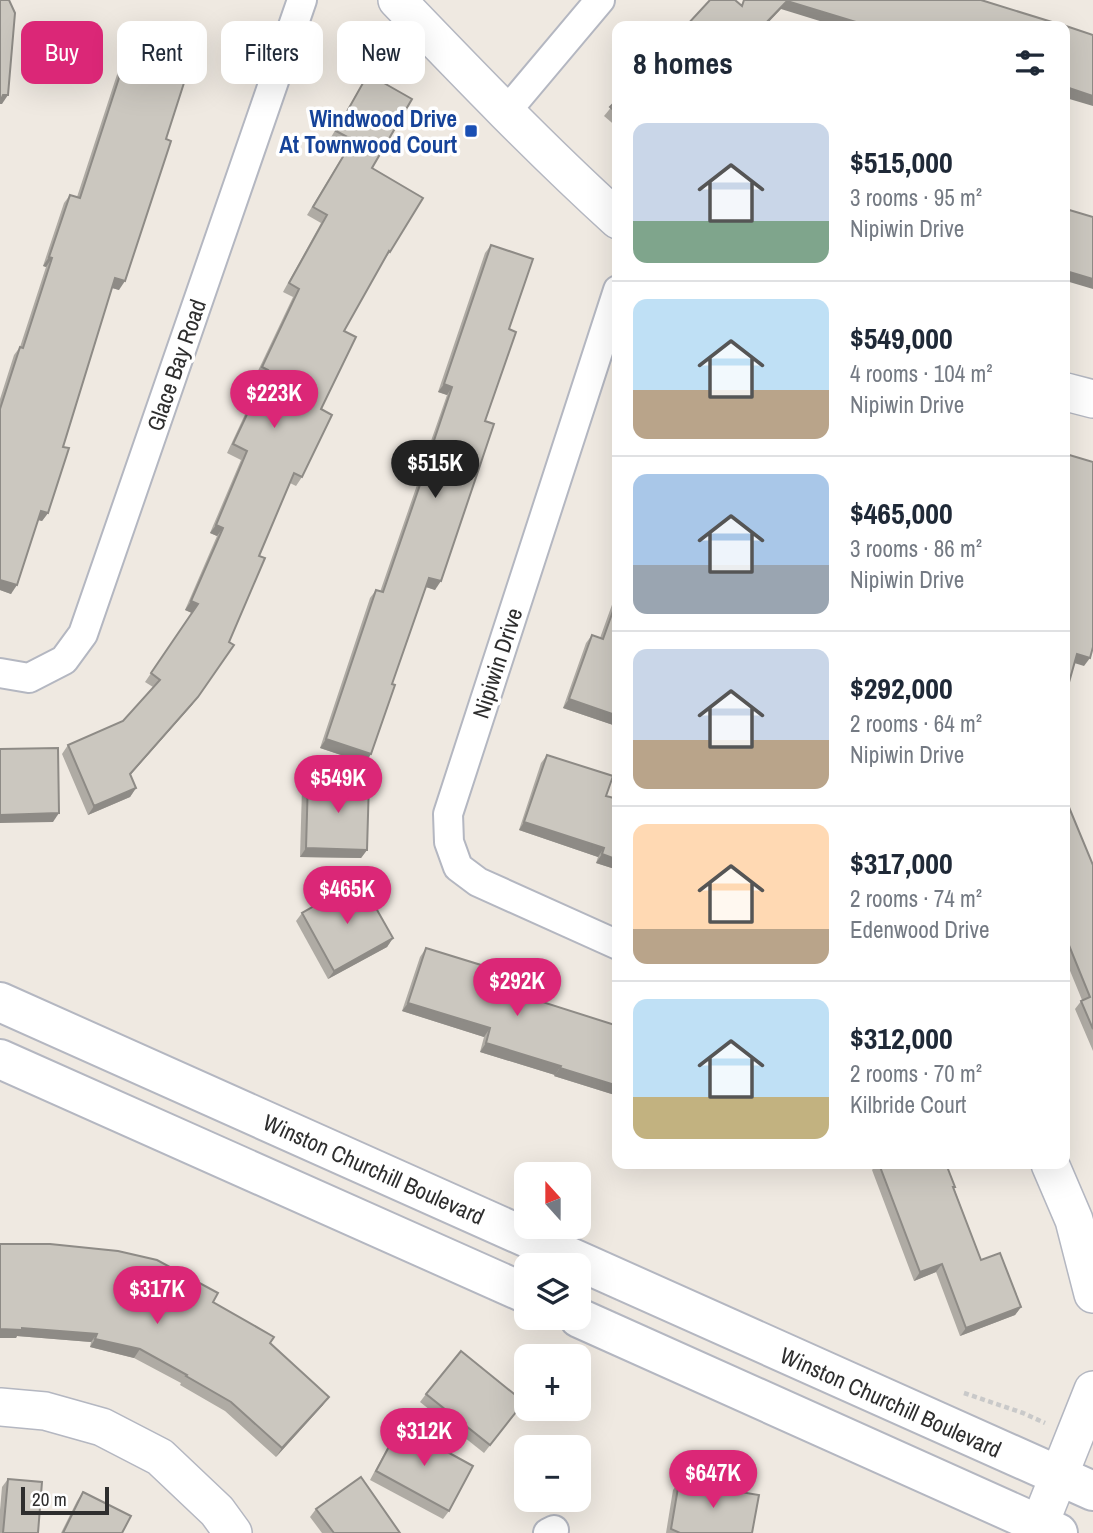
<!DOCTYPE html>
<meta charset="utf-8">
<style>
:root{--surface:#fff;--page:#f2f2f3;--text:#1f2937;--muted:#747a83;--line:#e0e1e3;--accent:#db2777}
body{margin:0;font-family:"Archivo Narrow",sans-serif;background:var(--page);color:var(--text);height:100vh;display:flex;flex-direction:column;font-size:26px;white-space:nowrap}
*{box-sizing:border-box;margin:0}
p{font-size:23px;color:var(--muted)}
.icon{flex:none;width:38px;height:38px;fill:none;stroke:currentColor;stroke-width:2;stroke-linecap:round;stroke-linejoin:round}
.map{position:relative;flex:1;overflow:hidden}
.side{position:absolute;left:612px;top:21px;width:458px;height:1148px;display:flex;flex-direction:column;background:var(--surface);border-radius:14px;box-shadow:0 7px 28px #0002}
.side>*{flex:none}
.hud{position:absolute;left:21px;top:21px;width:486px;height:63px;display:flex;gap:14px}
.needle{width:46px;rotate:339deg}
.controls{position:absolute;left:514px;top:1162px;display:grid;gap:14px}
.controls a{display:grid;place-items:center;width:77px;height:77px;border-radius:14px;background:var(--surface);box-shadow:0 7px 28px #0002;font-size:35px}
.scale{position:absolute;left:21px;bottom:18px;width:88px;box-sizing:border-box;padding-left:7px;border:4px solid #2e2e2e;border-top:0;font-size:19px;line-height:24px;white-space:nowrap;color:#2e2e2e;-webkit-text-stroke:5px #fff;paint-order:stroke}
.price{position:absolute;translate:-50% -60px;padding:0 16px;border-radius:24px;background:var(--accent);color:#fff;font-size:23px;line-height:46px;filter:drop-shadow(0 2px 4px #0008)}
.price::after{content:'';position:absolute;left:50%;top:42px;width:21px;height:16px;margin-left:-10px;background:inherit;clip-path:polygon(0 0,100% 0,50% 100%)}
.price.on{background:#222;color:#fff}
ul{padding:0;list-style:none}
li{display:flex;align-items:center;gap:21px;height:175px;padding:0 21px}
li+li{border-top:2px solid var(--line)}
li span{display:grid;place-items:center;flex:none;width:196px;height:140px;border-radius:14px;color:#555}
li>.icon{margin-inline-start:auto}
span .icon{width:84px;height:84px;fill:#fffc;stroke-width:1}
li b{font-size:30px}
h2{display:flex;justify-content:space-between;align-items:center;height:84px;padding:0 21px;font-size:30px}
.tag{padding:0 24px;border-radius:14px;background:var(--surface);box-shadow:0 7px 28px #0002;font-size:24px;line-height:63px}
.tag.on{background:var(--accent);color:#fff}
.map>svg:first-child{display:block}
.lines{fill:none;stroke-linecap:round;stroke-linejoin:round}
.minor-casing{stroke:#b4b7c1;stroke-width:32}
.tertiary-casing{stroke:#b4b7c1;stroke-width:40}
.secondary-casing{stroke:#b4b7c1;stroke-width:42}
.path{stroke:#c9c9c9;stroke-width:4.5;stroke-dasharray:5 3.5;stroke-linecap:butt}
.minor{stroke:#fff;stroke-width:28}
.tertiary{stroke:#fff;stroke-width:37}
.secondary{stroke:#fff;stroke-width:38}
.wall{fill:#afaba4}
.shaded-wall{fill:#8e8b86}
.building{fill:#cbc7bf;stroke:#8e8b86;stroke-width:2}
.transit-dot{fill:#1a4fb4;stroke:#fff;stroke-width:2.5}
.labels{text-anchor:middle;dominant-baseline:central;stroke-width:7;stroke-linejoin:round;paint-order:stroke}
.transit-label{font-size:23px;font-weight:bold;fill:#164399;stroke:#fff;text-anchor:end}
.street-label{font-size:23px;fill:#2e2e2e;stroke:#fff}
</style>
<div class="map">
<svg width="1093" height="1533" viewBox="0 0 1093 1533">
<rect width="100%" height="100%" fill="#efe9e1"/>
<g class="lines">
<g class="minor-casing">
<g id="minor">
<path d="M505 113 600 0"/>
<path d="M618 290 448 814 449 842 458 867 478 882 618 945"/>
<path d="M0 673 29 678 64 660 83 634 302 0"/>
<path d="M548 1533 554 1530"/>
</g>
</g>
<g class="tertiary-casing">
<g id="tertiary">
<path d="M397 0C469 75 541 150 618 220"/>
<path d="M1066 392 1093 399"/>
<path d="M1050 1164 1074 1220 1093 1294"/>
<path d="M0 1407 45 1411 102 1427 160 1457 217 1511 233 1533"/>
<path d="M1036 1533 1093 1390"/>
</g>
</g>
<g class="secondary-casing">
<g id="secondary">
<path d="M0 1002 1093 1491"/>
<path d="M0 1059 527 1294"/>
<path d="M579 1318 1058 1533"/>
</g>
</g>
<path class="path" d="M964 1393 1023 1413 1045 1423"/>
<use href="#minor" class="minor"/>
<use href="#tertiary" class="tertiary"/>
<use href="#secondary" class="secondary"/>
</g>
<g class="wall">
<path d="M132 38 119 290 112 288 63 447 48 513 42 521 38 520 11 594 0 590V399L14 355 20 347 46 267 43 266 64 203 70 195 77 197 126 47Z"/>
<path d="M368 74 372 168 390 252 384 260 344 331 321 409 302 477 296 486 290 483 192 705 130 775 136 788 130 797 88 815 62 754 68 745 123 721 153 687 145 682 192 613 185 610 217 536 210 533 241 460 227 453 262 378 256 375 293 297 283 292 321 223 307 215 347 149 330 139Z"/>
<path d="M618 99V128L604 116Z"/>
<path d="M491 245 509 329 485 421 435 590 426 587 392 684 371 754 365 763 320 748 370 598 376 590 380 592 417 485 416 484 447 395 438 392 485 253Z"/>
<path d="M618 539V558L612 556Z"/>
<path d="M618 588V723L616 726 563 708 586 643 592 635 600 638Z"/>
<path d="M547 755 606 796 618 799V870L596 863 598 857 519 830 541 763Z"/>
<path d="M308 780 367 850 361 858 300 857 302 788Z"/>
<path d="M1066 800 1093 865V1051L1075 1009 1082 1000 1066 961Z"/>
<path d="M302 913 393 938 387 947 328 979 296 921Z"/>
<path d="M426 948 489 985 618 1096 554 1076 555 1075 480 1052 484 1037 402 1011 420 957Z"/>
<path d="M877 1164H946L954 1188 981 1260 1021 1307 1015 1315 960 1336 936 1272 914 1281 872 1170Z"/>
<path d="M213 1302 270 1343 323 1405 276 1457 225 1411 180 1385 181 1383 134 1358 90 1347 91 1342 17 1336 16 1338H0Z"/>
<path d="M426 1394 518 1410 484 1453 420 1402Z"/>
<path d="M400 1426 449 1511 443 1519 370 1480 394 1435Z"/>
<path d="M8 1479 38 1533H0V1510L2 1487Z"/>
<path d="M679 1482 752 1533H666L673 1490Z"/>
<path d="M83 1492 122 1533H61L77 1501Z"/>
<path d="M316 1509 400 1533H322L310 1517Z"/>
</g>
<g class="shaded-wall">
<path d="M787 1 869 26H836L781 9 765 26H763Z"/>
<path d="M1066 87 1093 96V106L1066 98Z"/>
<path d="M3 95H8L2 104H0V99Z"/>
<path d="M49 257 52 258 46 267 43 266Z"/>
<path d="M1066 271 1093 279V289L1066 281Z"/>
<path d="M115 278 125 281 119 290 109 287Z"/>
<path d="M444 384 452 387 447 395 438 392Z"/>
<path d="M422 476H423L417 485 416 484Z"/>
<path d="M41 511 48 513 42 521 35 519Z"/>
<path d="M216 525 223 528 217 536 210 533Z"/>
<path d="M618 547V558L612 556Z"/>
<path d="M429 578 441 581 435 590 423 586Z"/>
<path d="M0 580 17 585 11 594 0 590Z"/>
<path d="M191 601 198 604 192 613 185 610Z"/>
<path d="M1077 654 1090 658 1084 666 1071 662Z"/>
<path d="M198 697 192 705 124 782 130 774Z"/>
<path d="M569 699 618 716V723L616 726 563 708Z"/>
<path d="M326 739 371 754 365 763 320 748Z"/>
<path d="M136 788 130 797 88 815 94 806Z"/>
<path d="M59 813 53 822 0 823V815Z"/>
<path d="M524 822 604 848 598 857 519 830Z"/>
<path d="M306 848 367 850 361 858 300 857Z"/>
<path d="M602 854 618 860V870L596 863Z"/>
<path d="M393 938 387 947 328 979 334 971Z"/>
<path d="M408 1003 490 1028 484 1037 402 1011Z"/>
<path d="M486 1043 561 1066 555 1075 480 1052Z"/>
<path d="M560 1068 618 1086V1096L554 1076Z"/>
<path d="M942 1264 936 1272 914 1281 920 1272Z"/>
<path d="M1021 1307 1015 1315 960 1336 966 1328Z"/>
<path d="M22 1328 97 1334 91 1342 17 1336 16 1338H0V1329Z"/>
<path d="M95 1339 140 1349 134 1358 90 1347Z"/>
<path d="M329 1397 323 1405 276 1457 282 1448Z"/>
</g>
<g class="building">
<path d="M0 0H9L15 13 8 95H3L0 102Z"/>
<path d="M710 0H735L742 6 744 0H981L1065 26H869L787 1 763 26H686Z"/>
<path d="M1066 26 1093 35V96L1066 87Z"/>
<path d="M132 38 192 58 166 139 171 141 125 281 115 278 63 447 69 448 48 513 41 511 17 585 0 580V409L20 347 23 348 52 258 49 257 70 195 80 198Z"/>
<path d="M368 74 412 99 372 168 423 198 390 252 389 251 344 331 356 337 321 409 332 415 302 477 294 473 259 556 265 558 229 642 234 645 198 697 130 774 136 788 94 806 68 745 123 721 160 680 151 673 198 604 191 601 223 528 216 525 247 451 233 444 268 370 262 367 299 289 289 283 327 215 313 207 353 140 336 131Z"/>
<path d="M618 99V114L610 107Z"/>
<path d="M1066 209 1093 217V279L1066 271Z"/>
<path d="M491 245 533 259 509 329 516 332 485 421 494 424 441 581 429 578 392 684 395 685 371 754 326 739 376 590 383 592 423 476H422L452 387 444 384Z"/>
<path d="M1066 454 1093 462V647L1090 658 1077 654 1066 693Z"/>
<path d="M618 597V716L569 699 592 635 603 639Z"/>
<path d="M58 748 59 813 0 815V749Z"/>
<path d="M547 755 613 776 606 796 618 799V860L602 854 604 848 524 822Z"/>
<path d="M308 780 369 781 367 850 306 848Z"/>
<path d="M1066 800 1093 865V1029L1081 1001 1090 997 1066 938Z"/>
<path d="M360 880 393 938 334 971 302 913Z"/>
<path d="M426 948 494 969 489 985 618 1026V1086L560 1068 561 1066 486 1043 490 1028 408 1003Z"/>
<path d="M879 1164H946L955 1187H953L981 1260 1000 1253 1021 1307 966 1328 942 1264 920 1272Z"/>
<path d="M0 1244H50L118 1251 157 1260 218 1293 213 1302 274 1337 270 1343 329 1397 282 1448 231 1402 186 1376 187 1375 140 1349 95 1339 97 1334 22 1328V1330L0 1329Z"/>
<path d="M461 1351 524 1402 490 1445 426 1394Z"/>
<path d="M400 1426 473 1466 449 1511 376 1471Z"/>
<path d="M361 1477 400 1533H334L316 1509Z"/>
<path d="M8 1479 42 1482 38 1533H3Z"/>
<path d="M679 1482 759 1495 752 1533H680L671 1529Z"/>
<path d="M83 1492 131 1516 122 1533H63Z"/>
</g>
<rect class="transit-dot" x="464" y="124" width="14" height="14" rx="3.5"/>
<g class="labels">
<g class="transit-label">
<text x="457" y="118">Windwood Drive<tspan x="457" dy="26">At Townwood Court</tspan></text>
</g>
<g class="street-label">
<text transform="translate(176 365) rotate(-71)">Glace Bay Road</text>
<text transform="translate(497 663) rotate(-72)">Nipiwin Drive</text>
<text transform="translate(374 1169) rotate(24)">Winston Churchill Boulevard</text>
<text transform="translate(891 1402) rotate(24)">Winston Churchill Boulevard</text>
</g>
</g>
</svg>
<div class="controls">
<a><svg class="needle" viewBox="-14 -14 28 28"><path d="M0-13l5 13h-10z" fill="#e53935"/><path d="M0 13l5-13h-10z" fill="#747a83"/></svg></a>
<a><svg class="icon" aria-label="layers" viewBox="0 0 24 24"><path d="M12 4l9 5-9 5-9-5zM3 14l9 5 9-5"/></svg></a>
<a>+</a>
<a>−</a>
</div>
<div class="scale">20 m</div>
<b class="price" style="left:274px;top:430px">$223K</b>
<b class="price on" style="left:435px;top:500px">$515K</b>
<b class="price" style="left:338px;top:815px">$549K</b>
<b class="price" style="left:347px;top:926px">$465K</b>
<b class="price" style="left:517px;top:1018px">$292K</b>
<b class="price" style="left:157px;top:1326px">$317K</b>
<b class="price" style="left:424px;top:1468px">$312K</b>
<b class="price" style="left:713px;top:1510px">$647K</b>
<div class="hud">
<a class="tag on">Buy</a>
<a class="tag">Rent</a>
<a class="tag">Filters</a>
<a class="tag">New</a>
</div>
<section class="side">
<h2>8 homes<svg class="icon" aria-label="filters" viewBox="0 0 24 24"><path d="M4 7h16M4 17h16"/><circle cx="9" cy="7" r="2"/><circle cx="15" cy="17" r="2"/></svg></h2>
<ul>
<li><span style="background:linear-gradient(#c9d6e8 70%,#7fa58c 0)"><svg class="icon" aria-label="home" viewBox="0 0 24 24"><path d="M3 11l9-7 9 7M6 9v11h12V9"/></svg></span><div><b>$515,000</b><p>3 rooms · 95 m²</p><p>Nipiwin Drive</p></div></li>
<li><span style="background:linear-gradient(#bfe0f5 65%,#b9a48a 0)"><svg class="icon" aria-label="home" viewBox="0 0 24 24"><path d="M3 11l9-7 9 7M6 9v11h12V9"/></svg></span><div><b>$549,000</b><p>4 rooms · 104 m²</p><p>Nipiwin Drive</p></div></li>
<li><span style="background:linear-gradient(#a9c7e8 65%,#9aa5b1 0)"><svg class="icon" aria-label="home" viewBox="0 0 24 24"><path d="M3 11l9-7 9 7M6 9v11h12V9"/></svg></span><div><b>$465,000</b><p>3 rooms · 86 m²</p><p>Nipiwin Drive</p></div></li>
<li><span style="background:linear-gradient(#c9d6e8 65%,#b9a48a 0)"><svg class="icon" aria-label="home" viewBox="0 0 24 24"><path d="M3 11l9-7 9 7M6 9v11h12V9"/></svg></span><div><b>$292,000</b><p>2 rooms · 64 m²</p><p>Nipiwin Drive</p></div></li>
<li><span style="background:linear-gradient(#ffd9b3 75%,#b9a48a 0)"><svg class="icon" aria-label="home" viewBox="0 0 24 24"><path d="M3 11l9-7 9 7M6 9v11h12V9"/></svg></span><div><b>$317,000</b><p>2 rooms · 74 m²</p><p>Edenwood Drive</p></div></li>
<li><span style="background:linear-gradient(#bfe0f5 70%,#c2b280 0)"><svg class="icon" aria-label="home" viewBox="0 0 24 24"><path d="M3 11l9-7 9 7M6 9v11h12V9"/></svg></span><div><b>$312,000</b><p>2 rooms · 70 m²</p><p>Kilbride Court</p></div></li>
</ul>
</section>
</div>
